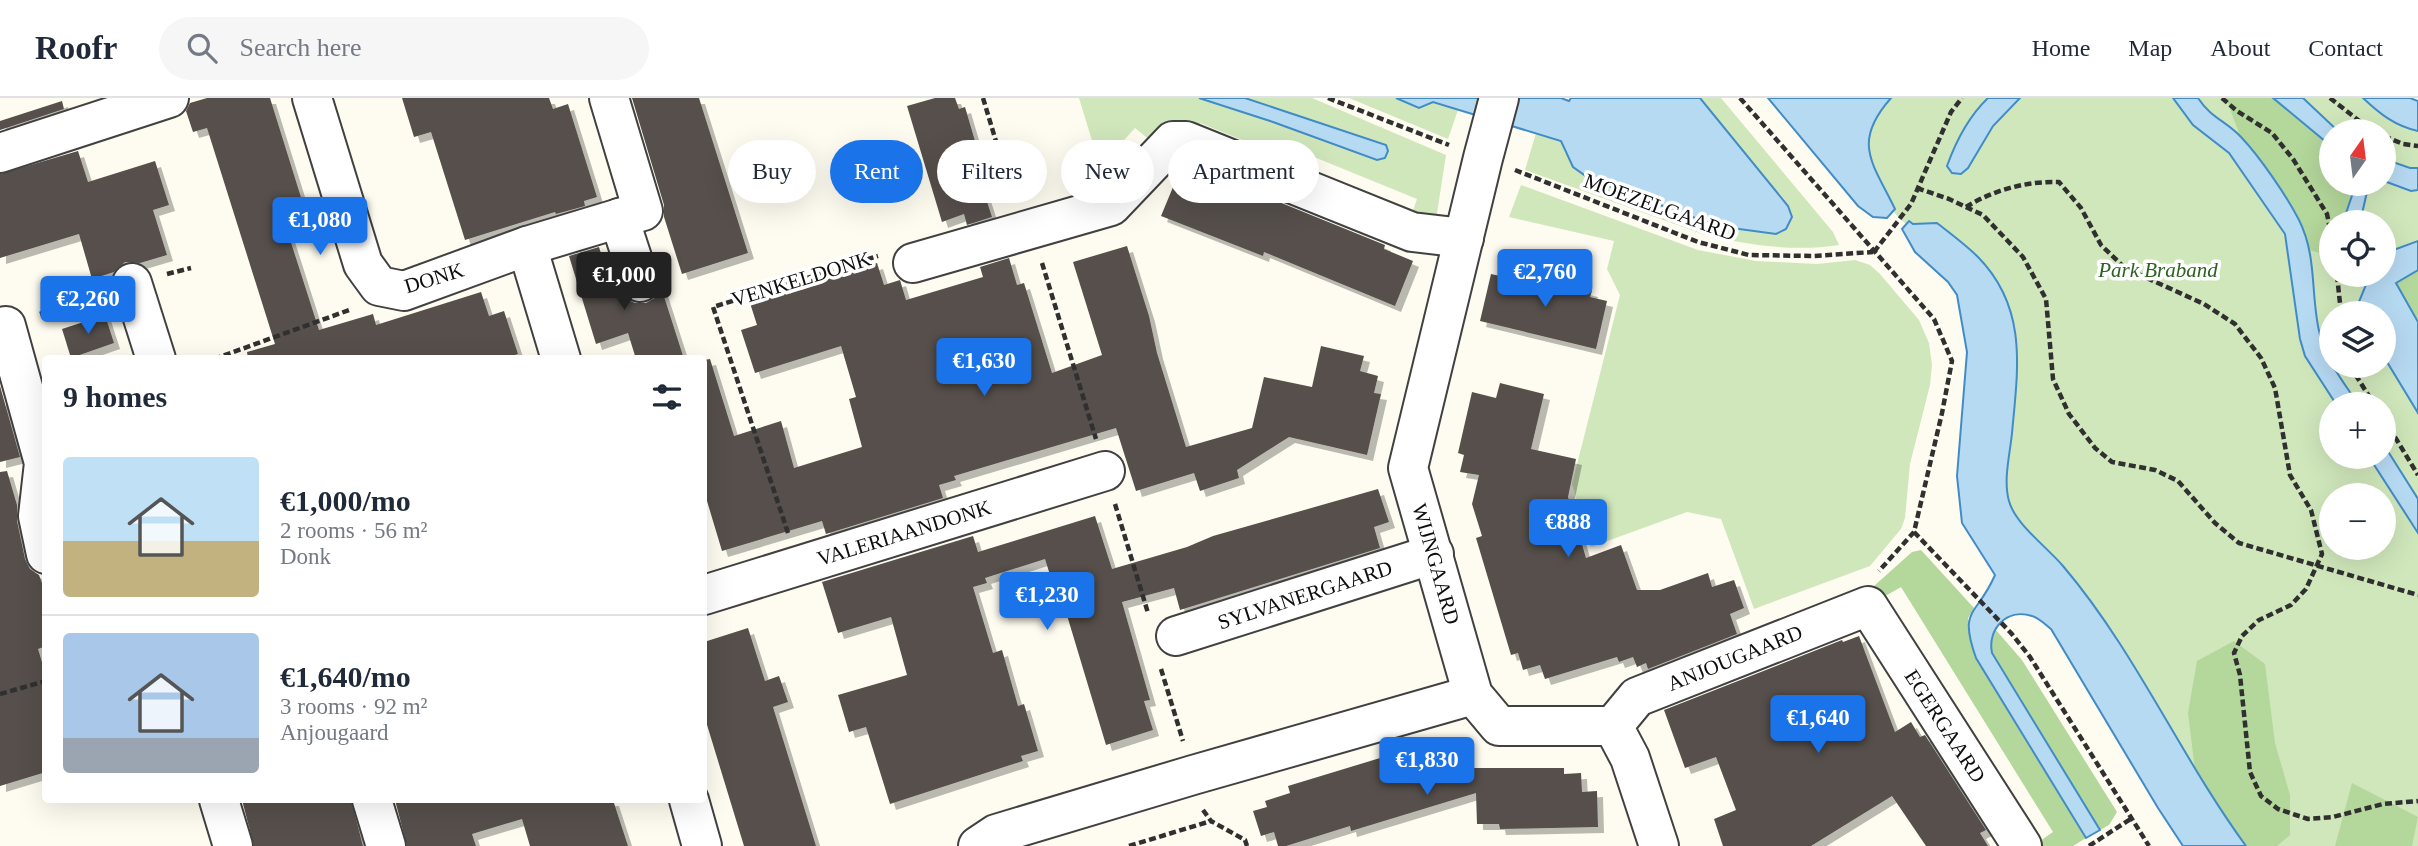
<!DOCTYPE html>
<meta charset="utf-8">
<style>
:root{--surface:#fff;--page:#f6f6f7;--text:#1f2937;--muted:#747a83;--line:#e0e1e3;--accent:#1a73e8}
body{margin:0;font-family:"Times New Roman",serif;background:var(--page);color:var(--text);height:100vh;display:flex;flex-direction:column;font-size:26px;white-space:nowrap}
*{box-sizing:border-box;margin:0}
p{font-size:23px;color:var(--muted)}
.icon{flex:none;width:38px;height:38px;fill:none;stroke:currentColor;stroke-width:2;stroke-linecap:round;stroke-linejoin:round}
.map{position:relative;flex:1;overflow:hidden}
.sheet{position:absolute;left:42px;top:257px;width:665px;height:448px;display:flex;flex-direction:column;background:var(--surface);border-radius:7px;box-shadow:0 7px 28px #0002}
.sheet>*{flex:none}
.guide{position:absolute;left:728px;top:42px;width:665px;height:63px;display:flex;gap:14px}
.needle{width:46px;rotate:14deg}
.tools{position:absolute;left:2319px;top:21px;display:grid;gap:14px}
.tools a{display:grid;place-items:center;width:77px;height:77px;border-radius:50%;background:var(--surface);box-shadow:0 7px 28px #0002;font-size:35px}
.price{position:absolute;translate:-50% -60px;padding:0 16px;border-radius:7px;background:var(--accent);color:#fff;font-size:23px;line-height:46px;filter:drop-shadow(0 2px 4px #0008)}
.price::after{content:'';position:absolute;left:50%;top:42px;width:21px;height:16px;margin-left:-10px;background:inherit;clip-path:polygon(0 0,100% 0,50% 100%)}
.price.selected{background:#222;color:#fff}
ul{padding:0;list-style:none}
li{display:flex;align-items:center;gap:21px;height:175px;padding:0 21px}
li+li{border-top:2px solid var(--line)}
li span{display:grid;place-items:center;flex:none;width:196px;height:140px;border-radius:7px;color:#555}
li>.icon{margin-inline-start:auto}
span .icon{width:84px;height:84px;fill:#fffc;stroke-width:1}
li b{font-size:30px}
h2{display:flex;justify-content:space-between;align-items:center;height:84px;padding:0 21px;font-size:30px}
.tag{padding:0 24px;border-radius:32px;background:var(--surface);box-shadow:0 7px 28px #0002;font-size:24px;line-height:63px}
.tag.selected{background:var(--accent);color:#fff}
header{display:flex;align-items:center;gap:42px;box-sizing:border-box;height:98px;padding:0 35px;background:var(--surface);border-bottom:2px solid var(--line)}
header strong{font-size:33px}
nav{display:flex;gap:38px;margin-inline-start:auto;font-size:24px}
.search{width:490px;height:63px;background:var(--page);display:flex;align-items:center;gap:18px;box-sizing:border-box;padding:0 24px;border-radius:38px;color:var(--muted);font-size:26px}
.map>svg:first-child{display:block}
.green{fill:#d0e7bb;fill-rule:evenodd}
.forest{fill:#b4d79b}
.water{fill:#b7daf3;stroke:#418cc7;stroke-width:2}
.building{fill:#56504b;filter:url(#shadow)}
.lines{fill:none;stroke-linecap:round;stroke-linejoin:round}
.minor-casing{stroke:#414141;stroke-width:42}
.path{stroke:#303030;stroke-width:4.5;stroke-dasharray:7 3.5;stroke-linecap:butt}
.minor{stroke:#fff;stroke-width:38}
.labels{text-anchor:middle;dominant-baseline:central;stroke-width:7;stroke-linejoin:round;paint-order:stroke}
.street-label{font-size:21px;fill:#0e0e0e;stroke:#fff}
.park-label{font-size:21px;font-style:italic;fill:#2c6321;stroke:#fff}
</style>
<header>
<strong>Roofr</strong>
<div class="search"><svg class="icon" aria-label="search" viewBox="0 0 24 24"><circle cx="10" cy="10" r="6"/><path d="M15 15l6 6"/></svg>Search here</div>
<nav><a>Home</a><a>Map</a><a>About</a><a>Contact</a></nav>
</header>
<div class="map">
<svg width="2418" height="748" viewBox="0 0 2418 748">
<defs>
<filter id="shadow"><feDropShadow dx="6" dy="6" stdDeviation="0" flood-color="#0004"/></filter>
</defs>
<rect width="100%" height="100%" fill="#fefcf0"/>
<g class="green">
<path d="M1079 0H1199L1273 24 1377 62 1385 60V47L1245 0H1312L1446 57 1435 128 1410 121 1417 101 1292 50 1287 60 1200 25 1196 34 1152 44 1135 30 1100 69Z"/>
<path d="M1349 0H1396L1419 10 1433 4 1458 12 1448 41Z"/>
<path d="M1700 0H1721L1833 134 1839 147C1793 154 1747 147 1702 136L1525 72 1536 35 1562 43 1565 55 1788 108Z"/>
<path d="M1873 0H2388L2418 18V748H2231L2006 413 1995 225 1927 144 1899 120 1842 52ZM2331 33H2384V86H2331ZM2331 124H2384V177H2331ZM2331 215H2384V268H2331ZM2331 306H2384V359H2331ZM2331 397H2384V450H2331Z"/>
<path d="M1521 87 1698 152 1756 163 1817 166 1855 162 1870 167 1880 176 1919 222 1929 245 1932 267 1930 287 1910 366 1905 420 1901 431 1870 468 1754 511 1721 421 1687 414 1591 449 1572 386 1620 197 1607 171 1614 143 1509 119Z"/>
</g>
<g class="forest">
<path d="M2226 0H2273L2331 48V86H2356L2345 118 2346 124H2331V158L2309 152 2263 67 2240 38Z"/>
<path d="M2418 172V224L2396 185Z"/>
<path d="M1921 452 1974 510 1968 520 1976 560 2086 740 2073 748H2033L2053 734 1901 489 1880 501 1874 488 1912 454Z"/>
<path d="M1995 531 2022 562 2117 714 2109 727 2100 732 1992 555 1990 546Z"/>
<path d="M2234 543 2265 566 2275 645 2290 697V737L2277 748H2246L2195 672 2188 615 2197 563Z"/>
<path d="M2352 685 2418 719 2412 748H2335Z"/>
</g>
<g class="water">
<path d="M1199 0H1245L1386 47 1388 53 1385 60 1377 62 1273 24Z"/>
<path d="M1396 0H1561L1569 3 1571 0H1700L1788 108 1792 119 1786 131 1776 136 1717 128 1590 81 1573 69 1561 43 1433 4 1419 10Z"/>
<path d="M1768 0H1891C1851 45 1873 65 1895 111L1887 120 1873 119 1858 108Z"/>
<path d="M1988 0H2020L1993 28 1968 70 1961 76 1952 75 1947 68C1956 43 1968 19 1988 0Z"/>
<path d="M2173 0H2198C2211 20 2226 23 2241 39 2260 59 2286 97 2299 122 2318 160 2310 199 2320 237 2327 264 2343 283 2358 306H2336L2305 258 2300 241 2285 136 2229 55 2193 27Z"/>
<path d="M2273 0H2303L2338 33H2331V48Z"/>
<path d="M2363 0H2410L2418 3V33C2395 28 2380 16 2363 0Z"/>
<path d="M2384 61 2410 70H2418V92L2411 93 2384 83Z"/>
<path d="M2356 86H2375L2367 94 2361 120 2365 124H2346L2345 118Z"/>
<path d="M1909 123 1913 126 1937 125C1951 136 1966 147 1978 159 2028 210 2018 270 2012 335 2010 356 2003 382 2009 403 2015 426 2048 450 2063 468 2136 554 2180 658 2246 748H2183L2158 710 2051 531C2046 527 2039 520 2032 518 2007 510 1987 531 1992 555L2100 732 2086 740 1976 560C1958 509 1977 519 1995 477L1962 425 1957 378 1967 254 1957 197 1948 184 1915 154 1902 131Z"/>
<path d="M2418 143V172L2396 185 2418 224V315L2384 259V215H2360L2358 206 2370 177H2384V149L2388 154Z"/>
<path d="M2384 347 2418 401V435L2369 359H2384Z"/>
</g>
<g class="building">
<path d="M207 0H270L309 125 287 132 319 232 373 216 376 227 481 194 489 218 504 213 518 256 502 261H248L247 254 275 246 207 30 193 34 186 13 190 5Z"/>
<path d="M402 0H549L553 11 568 6 597 99 584 103 585 108 556 116 555 114 465 142 431 34 414 39Z"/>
<path d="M632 0H699L748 155 682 176 664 119V107Z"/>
<path d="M935 0H955L959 11 965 9 985 77 979 79 992 119 967 127 964 116 942 124 907 8Z"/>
<path d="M62 3 64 11 0 32V23Z"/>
<path d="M78 53 88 84 155 63 169 107 153 112 167 157 140 165 125 164 114 174 92 181 79 136 0 160V76Z"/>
<path d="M1183 65 1385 147 1384 151 1413 163 1395 208 1264 154 1263 158 1161 118Z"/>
<path d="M1127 148 1149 218 1157 255 1186 349 1252 330 1264 279 1312 289 1321 248 1364 258 1360 273 1378 278 1374 295 1381 296 1367 357 1289 339 1237 372 1239 380 1200 393 1194 375 1136 393 1116 330 954 378 956 382 939 387 943 400 826 436 822 423 722 453 704 393V262L710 261 734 338 781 323 794 370 862 349 849 301 856 299 841 248 755 275 741 232 757 227 750 205 877 165 884 187 900 182 906 202 983 179 980 169 1009 160 1017 187 1024 185 1052 275 1102 257 1073 164Z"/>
<path d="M599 149 614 197 622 195 626 201 635 205H646L656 199 661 189 684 261H636L628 235 596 246 569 158Z"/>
<path d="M1491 176 1522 183 1523 176 1592 193 1590 199 1607 203 1596 251 1480 223Z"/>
<path d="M105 217 114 245 71 260 62 231Z"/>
<path d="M1500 285 1544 296 1531 351 1576 361 1568 399 1586 460 1621 447 1637 492H1660L1708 475 1712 489 1734 482 1744 510 1730 516 1737 536 1648 571 1646 565 1637 569 1633 559 1619 564 1617 559 1545 581 1540 567 1523 572 1518 555 1511 557 1476 440 1482 438 1472 406 1479 377 1460 374 1464 357 1458 355 1472 294 1496 300Z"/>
<path d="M0 288 20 359 0 364Z"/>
<path d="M7 373 17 407V423L25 461 30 471 39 477 46 496V548L38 551 46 577V674L0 688V374Z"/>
<path d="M1378 391 1389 424 1374 429 1380 450 1180 512 1174 490 1122 504 1150 602 1144 603 1153 632 1106 647 1066 514 1062 515 1045 461 985 480 987 485 973 489 993 555 1002 552 1018 608 1024 606 1038 653 1021 658 1023 663 890 706 866 629 849 634 838 597 907 577 891 519 838 535 822 484 973 438 978 454 1095 418 1112 471 1187 449 1213 438Z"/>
<path d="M748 530 765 583 779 578 788 604 773 609 816 748H744L704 617V544Z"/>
<path d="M1859 538 1895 634 1911 624 1920 639 1925 637 1986 732 1980 735 1988 748H1926L1892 698 1811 748H1723L1714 721 1736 712 1716 659 1685 670 1664 612 1842 542 1843 544Z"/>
<path d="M1413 650 1415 657 1440 650 1442 656 1456 651 1461 670H1564V676L1581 675 1582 694 1597 693 1598 729 1500 731 1499 726H1477L1476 695 1351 733 1350 728 1286 748H1278L1274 734 1261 738 1253 713 1267 709 1265 703 1290 695 1288 688Z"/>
<path d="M242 702H351L363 748H254Z"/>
<path d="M395 702H613L628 748H530L522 721 472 736 476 748H407Z"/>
</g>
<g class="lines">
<g class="minor-casing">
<g id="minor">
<path d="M312 0 363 166 379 188 404 193 527 148 561 261"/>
<path d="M1499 0 1483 60 1408 370 1473 597 1499 628H1613L1630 660 1659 748"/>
<path d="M0 55 169 0"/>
<path d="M619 120 640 184"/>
<path d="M527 148 643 113 609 0"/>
<path d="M913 165 1111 108 1173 43H1186L1412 134 1464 140"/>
<path d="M132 185 156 261"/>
<path d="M0 229 6 228 44 365 38 418 46 456"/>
<path d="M704 497 1105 373"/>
<path d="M1176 538 1434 456"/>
<path d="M1613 628 1637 599 1868 508 2022 748"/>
<path d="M219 702 233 748"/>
<path d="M372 702 386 748"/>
<path d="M689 702 702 748"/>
<path d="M978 748 996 736 1193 677 1473 597"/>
</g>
</g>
<g class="path">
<path d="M983 0 1013 100"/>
<path d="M1328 0 1449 47"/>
<path d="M1740 0 1934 221 1952 263 1942 315 1914 434 1879 473"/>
<path d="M2222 0 2237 13 2272 35 2293 61 2327 116 2331 136"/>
<path d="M2330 0 2372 33"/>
<path d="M2384 38 2403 46 2418 48"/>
<path d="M1515 72 1698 144 1749 157 1813 158 1873 154"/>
<path d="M1917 90 1949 101 1983 117 2023 159 2046 201 2053 281 2069 316 2095 350 2112 364 2155 372 2178 383 2215 425 2239 445 2418 497"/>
<path d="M1966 109C1993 92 2027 83 2059 84L2081 110 2101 147 2125 170 2204 206 2235 226 2261 260 2275 290 2290 377 2311 412 2322 456 2306 491 2291 507 2259 522 2242 538 2234 555 2240 577 2250 674 2261 698 2278 711 2308 721 2333 719 2383 706 2418 703"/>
<path d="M1874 154 1911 106 1951 14 1962 0"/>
<path d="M1042 165 1096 341"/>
<path d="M167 176 191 170"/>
<path d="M2337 177 2341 215"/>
<path d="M40 216 98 196"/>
<path d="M214 261 352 211"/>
<path d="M2350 268 2374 306"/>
<path d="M2384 321 2418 377"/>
<path d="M1115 406 1148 515"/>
<path d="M1914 434 2011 535 2030 559 2149 748"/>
<path d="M788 435 713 209 878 158"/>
<path d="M1161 571 1183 643"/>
<path d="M0 596 46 583"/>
<path d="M1203 712 1211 723 1245 742 1247 748"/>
<path d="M1129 748 1211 723"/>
<path d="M2089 748 2132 720"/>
</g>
<use href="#minor" class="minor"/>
</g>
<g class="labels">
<g class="street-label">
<text transform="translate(1660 109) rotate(20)">MOEZELGAARD</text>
<text transform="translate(434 180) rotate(-17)">DONK</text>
<text transform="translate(801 181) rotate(-17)">VENKELDONK</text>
<text transform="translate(904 435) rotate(-17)">VALERIAANDONK</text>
<text transform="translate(1436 466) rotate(74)">WIJNGAARD</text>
<text transform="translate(1305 497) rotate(-18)">SYLVANERGAARD</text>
<text transform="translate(1735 560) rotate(-22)">ANJOUGAARD</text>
<text transform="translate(1945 628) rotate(57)">EGERGAARD</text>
</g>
<g class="park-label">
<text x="2158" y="172">Park Braband</text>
</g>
</g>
</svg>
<div class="tools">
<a><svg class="needle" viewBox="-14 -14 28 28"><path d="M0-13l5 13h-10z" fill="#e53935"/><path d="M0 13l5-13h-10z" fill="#747a83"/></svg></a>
<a><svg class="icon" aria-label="locate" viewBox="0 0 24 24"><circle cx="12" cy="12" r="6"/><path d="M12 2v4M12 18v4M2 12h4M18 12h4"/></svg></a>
<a><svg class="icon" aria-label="layers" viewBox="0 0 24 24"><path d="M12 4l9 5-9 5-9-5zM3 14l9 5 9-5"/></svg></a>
<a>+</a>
<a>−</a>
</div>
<b class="price" style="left:320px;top:159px">€1,080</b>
<b class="price" style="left:1545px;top:211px">€2,760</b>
<b class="price selected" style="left:624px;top:214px">€1,000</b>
<b class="price" style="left:88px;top:238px">€2,260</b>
<b class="price" style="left:984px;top:300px">€1,630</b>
<b class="price" style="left:1568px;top:461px">€888</b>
<b class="price" style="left:1047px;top:534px">€1,230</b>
<b class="price" style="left:1818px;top:657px">€1,640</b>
<b class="price" style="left:1427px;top:699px">€1,830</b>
<div class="guide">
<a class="tag">Buy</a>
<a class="tag selected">Rent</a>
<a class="tag">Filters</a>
<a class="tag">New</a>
<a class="tag">Apartment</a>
</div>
<section class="sheet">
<h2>9 homes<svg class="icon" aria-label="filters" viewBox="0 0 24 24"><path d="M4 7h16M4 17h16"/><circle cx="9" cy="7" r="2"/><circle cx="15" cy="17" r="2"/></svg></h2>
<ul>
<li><span style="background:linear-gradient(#bfe0f5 60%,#c2b280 0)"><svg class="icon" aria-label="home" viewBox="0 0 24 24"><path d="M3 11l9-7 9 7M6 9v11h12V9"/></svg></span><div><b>€1,000/mo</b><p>2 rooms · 56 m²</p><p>Donk</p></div></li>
<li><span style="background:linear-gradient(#a9c7e8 75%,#9aa5b1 0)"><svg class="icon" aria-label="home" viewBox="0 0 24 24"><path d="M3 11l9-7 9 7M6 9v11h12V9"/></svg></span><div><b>€1,640/mo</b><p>3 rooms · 92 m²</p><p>Anjougaard</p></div></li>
</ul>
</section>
</div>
